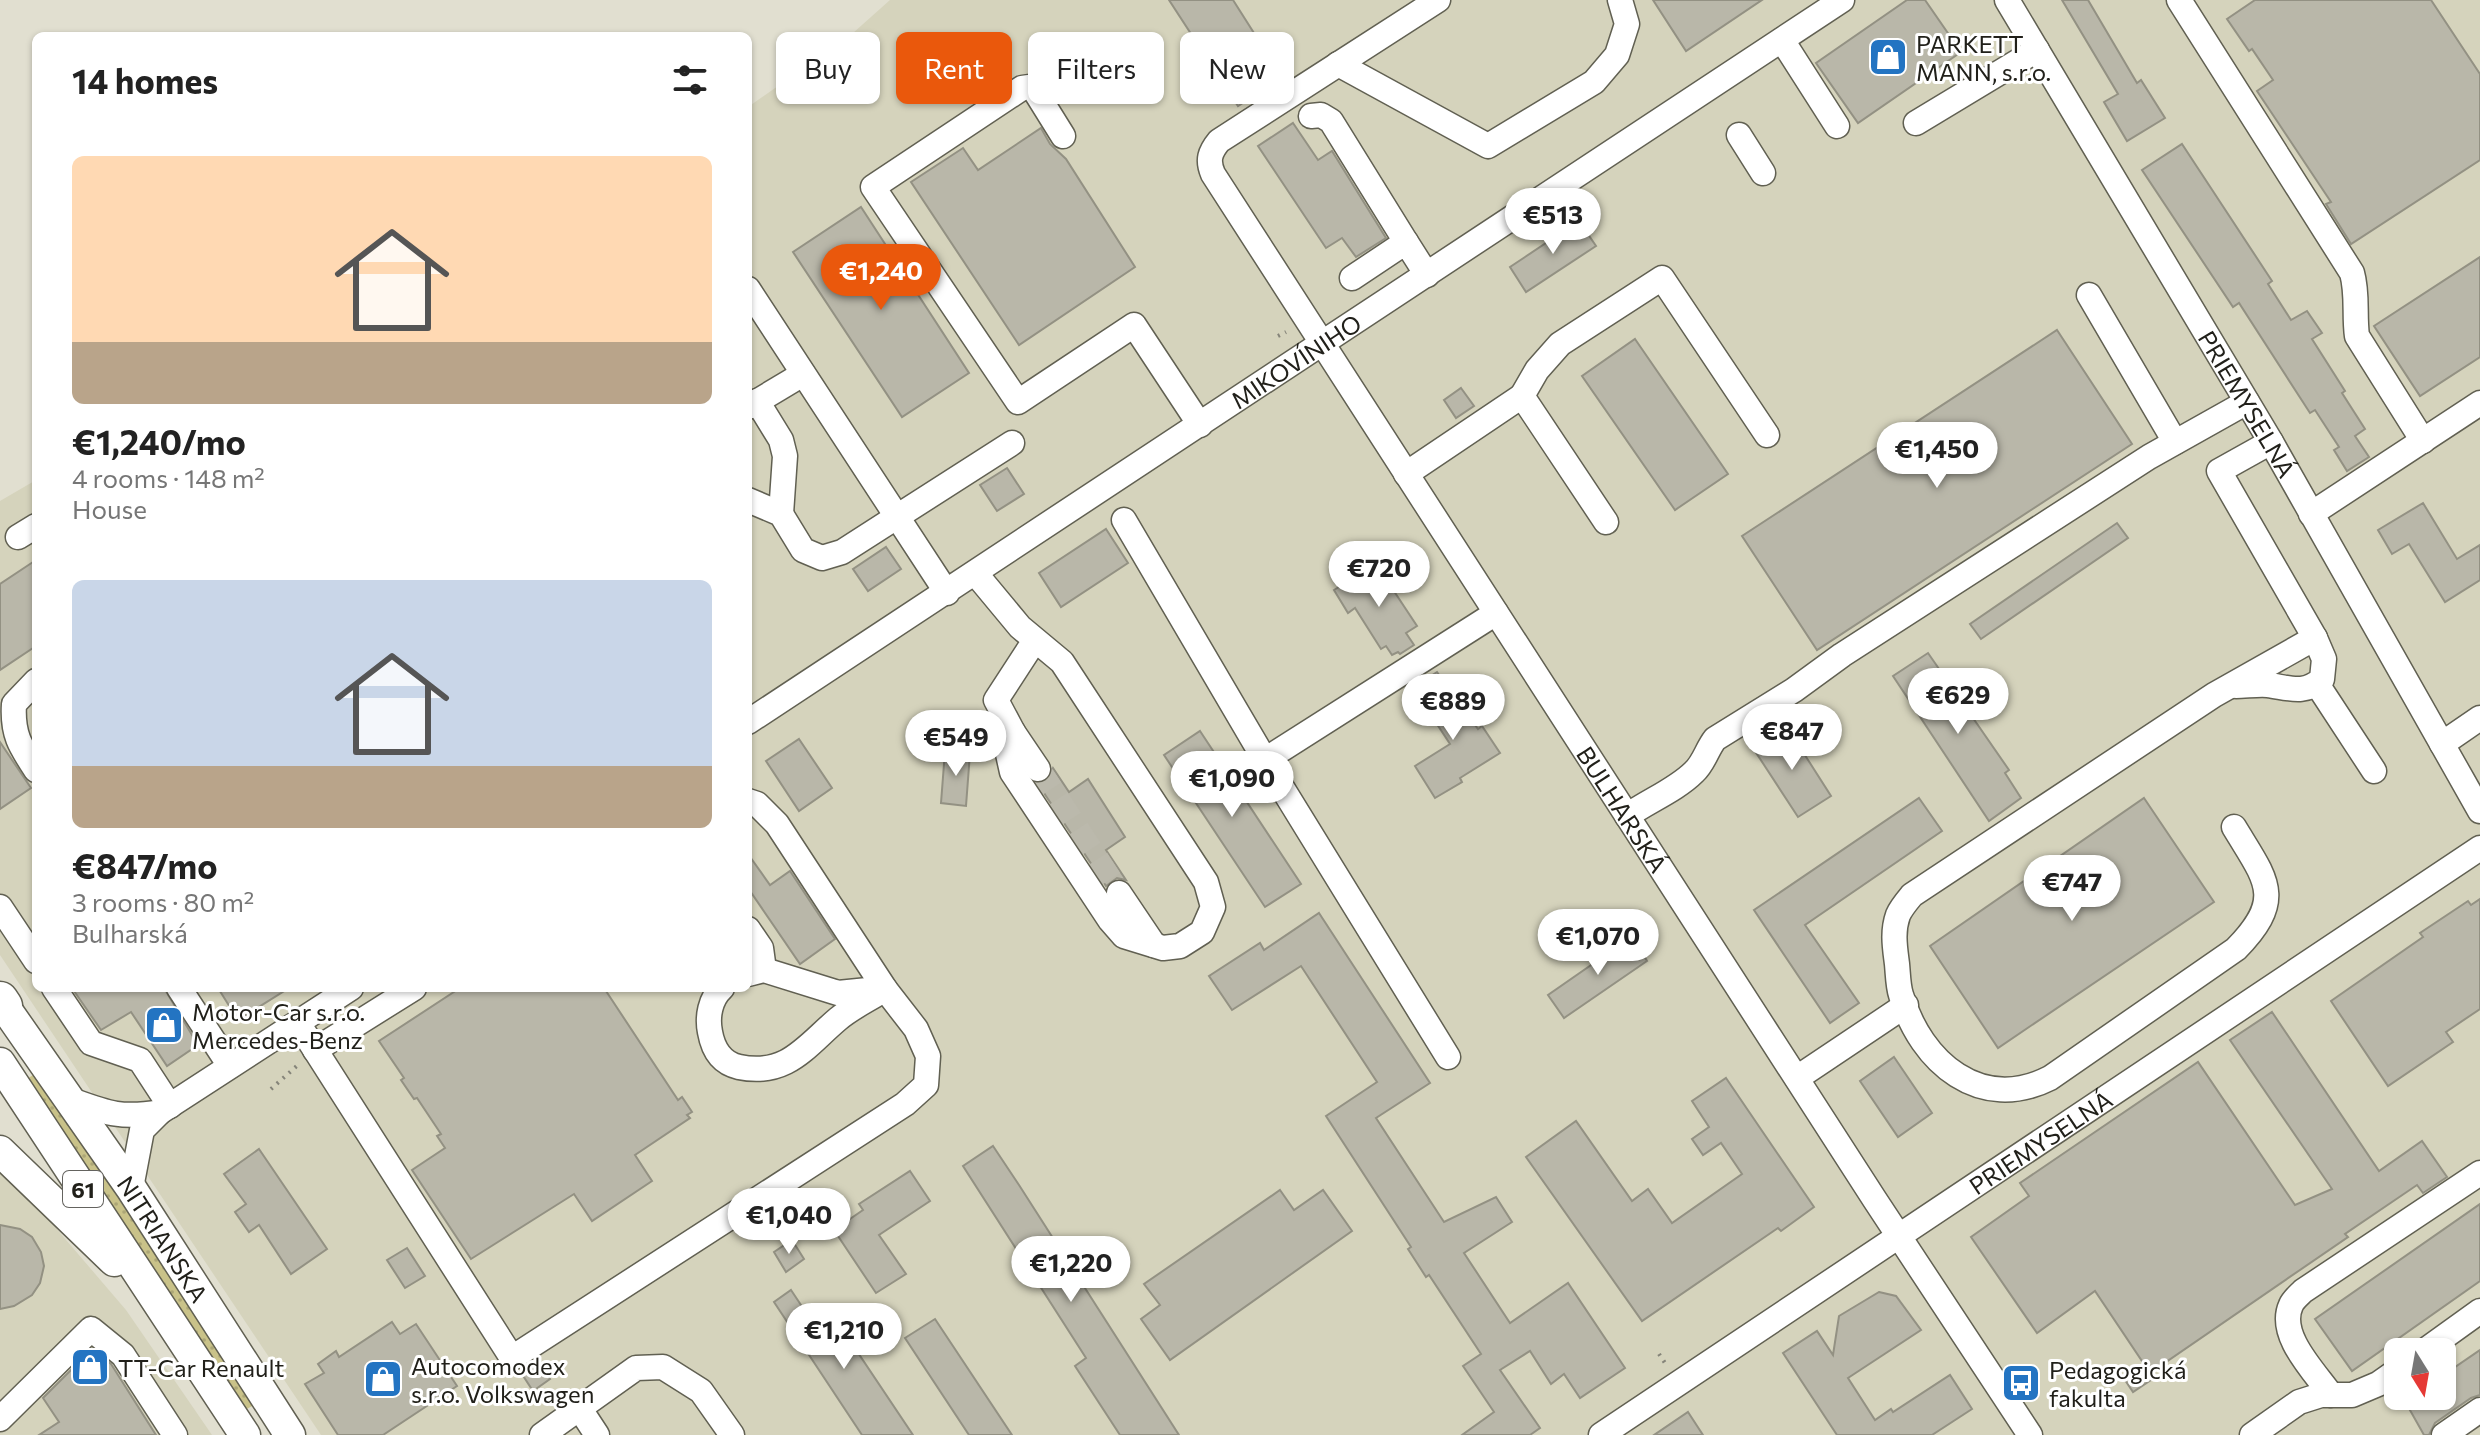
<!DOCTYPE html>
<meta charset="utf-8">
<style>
:root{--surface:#fff;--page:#f2f2f2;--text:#222;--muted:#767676;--accent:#ea580c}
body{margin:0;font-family:Commissioner,sans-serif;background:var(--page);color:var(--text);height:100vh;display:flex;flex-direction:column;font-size:30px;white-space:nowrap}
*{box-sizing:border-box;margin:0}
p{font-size:26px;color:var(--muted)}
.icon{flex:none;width:44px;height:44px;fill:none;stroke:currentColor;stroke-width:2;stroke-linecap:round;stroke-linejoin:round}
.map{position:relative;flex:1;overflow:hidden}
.panel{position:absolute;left:32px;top:32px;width:720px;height:960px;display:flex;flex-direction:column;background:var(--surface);border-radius:12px;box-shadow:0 2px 6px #0004}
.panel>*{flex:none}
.top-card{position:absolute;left:776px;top:32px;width:760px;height:72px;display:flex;gap:16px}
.needle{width:52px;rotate:169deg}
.tools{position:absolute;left:2384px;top:1338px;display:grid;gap:16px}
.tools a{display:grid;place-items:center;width:72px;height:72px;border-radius:12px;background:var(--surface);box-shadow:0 2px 6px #0004;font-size:40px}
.price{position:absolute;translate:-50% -68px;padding:0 18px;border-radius:28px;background:#fff;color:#222;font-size:26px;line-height:52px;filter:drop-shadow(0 2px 4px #0008)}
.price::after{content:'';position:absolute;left:50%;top:48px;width:24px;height:18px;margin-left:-12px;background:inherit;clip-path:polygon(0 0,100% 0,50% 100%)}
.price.current{background:var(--accent);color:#fff}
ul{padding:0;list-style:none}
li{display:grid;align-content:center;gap:16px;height:424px;padding:0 40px}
li span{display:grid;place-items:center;height:248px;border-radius:12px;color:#555}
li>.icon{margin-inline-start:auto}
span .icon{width:144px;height:144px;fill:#fffc;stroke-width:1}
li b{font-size:34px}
h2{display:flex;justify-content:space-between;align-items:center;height:96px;padding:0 40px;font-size:34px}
.pill{padding:0 28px;border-radius:12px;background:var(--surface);box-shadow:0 2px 6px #0004;font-size:28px;line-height:72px}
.pill.current{background:var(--accent);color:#fff}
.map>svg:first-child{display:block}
.built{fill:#d5d3bc;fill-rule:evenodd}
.grass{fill:url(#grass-dots)}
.building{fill:#b9b7a9;stroke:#939183;stroke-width:2}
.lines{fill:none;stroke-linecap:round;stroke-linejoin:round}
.minor-tunnel{stroke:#bbb9ac;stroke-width:24;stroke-dasharray:24 12;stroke-linecap:butt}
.minor-casing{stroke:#616052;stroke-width:27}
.major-casing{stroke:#616052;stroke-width:33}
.highway-casing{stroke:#616052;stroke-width:39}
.path{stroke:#858479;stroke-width:4;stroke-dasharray:2 6;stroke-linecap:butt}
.minor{stroke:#fff;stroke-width:24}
.major{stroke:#fff;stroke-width:30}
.highway{stroke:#fff;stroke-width:36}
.labels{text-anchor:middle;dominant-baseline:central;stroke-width:6;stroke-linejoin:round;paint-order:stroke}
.shield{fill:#fff;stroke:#64635f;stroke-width:2}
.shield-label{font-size:22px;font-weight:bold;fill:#21201a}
.poi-label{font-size:24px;fill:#21201a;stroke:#fff;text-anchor:start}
.street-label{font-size:24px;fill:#21201a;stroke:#fff}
</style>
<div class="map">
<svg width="2480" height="1435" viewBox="0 0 2480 1435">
<defs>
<pattern id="grass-dots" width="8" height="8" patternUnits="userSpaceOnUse" patternTransform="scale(2)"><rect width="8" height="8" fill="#c9c289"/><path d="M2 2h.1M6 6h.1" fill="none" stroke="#aca676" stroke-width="1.8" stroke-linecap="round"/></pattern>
</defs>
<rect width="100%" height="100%" fill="#e1dfd0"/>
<g class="built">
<path d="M890 0H2480V1435H321L0 955V501L36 480V988H748V107L853 33ZM2398 1352H2442V1396H2398Z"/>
<path d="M0 1172 19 1185 126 1310 212 1435H0Z"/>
</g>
<path class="grass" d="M36 1073 254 1405 245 1410 27 1079Z"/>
<g class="building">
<path d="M1169 0H1233L1282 77 1238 106Z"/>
<path d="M1653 0H1762L1686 51Z"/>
<path d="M1907 0H1925L1961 52 1858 123 1816 63Z"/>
<path d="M2062 0H2088L2137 83 2141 80 2165 118 2127 141 2104 102 2118 94Z"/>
<path d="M2255 0H2431L2480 74V160L2351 244 2326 204 2331 202 2257 91 2273 80 2252 49 2249 51 2227 19Z"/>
<path d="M1293 123 1318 160 1332 151 1386 238 1356 257 1342 238 1326 248 1258 146Z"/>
<path d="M1041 128 1050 144 1066 159 1135 267 1019 345 911 182 963 148 978 170Z"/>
<path d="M2182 144 2272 281 2268 284 2291 320 2307 311 2322 333 2312 339 2345 391 2342 393 2365 429 2355 436 2369 457 2347 471 2334 450 2339 447 2315 410 2310 413 2239 303 2233 307 2142 170Z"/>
<path d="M861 207 969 373 902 417 793 252Z"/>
<path d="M1579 221 1596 246 1526 292 1510 267Z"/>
<path d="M2480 257V357L2420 396 2374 326Z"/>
<path d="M2057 330 2132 444 1817 650 1742 536Z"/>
<path d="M1635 339 1728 474 1675 510 1582 376Z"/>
<path d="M1461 388 1474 406 1456 418 1444 400Z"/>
<path d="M1007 468 1024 494 997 511 980 485Z"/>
<path d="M2423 503 2457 559 2480 545V580L2445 602 2409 544 2392 554 2378 530Z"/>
<path d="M2117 523 2128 538 1981 639 1970 624Z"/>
<path d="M1106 529 1128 563 1061 607 1039 573Z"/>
<path d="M886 547 901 569 868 591 853 569Z"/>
<path d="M36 560V646L0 670V584Z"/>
<path d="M1376 564 1417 626 1406 633 1414 645 1400 654 1398 652 1392 655 1386 646 1381 649 1355 608 1348 613 1334 590Z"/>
<path d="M1928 653 2009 770 2005 773 2021 798 1989 821 1893 676Z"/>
<path d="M1437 672 1478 729 1482 726 1500 753 1460 778 1462 782 1435 798 1415 766 1450 744 1427 709 1436 702 1423 681Z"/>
<path d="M1787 727 1831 796 1798 817 1753 748Z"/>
<path d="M1200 731 1301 884 1265 907 1164 755Z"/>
<path d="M799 739 832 788 799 811 766 761Z"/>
<path d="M0 742 31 788 0 809Z"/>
<path d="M945 751 970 753 966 806 941 803Z"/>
<path d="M1053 768 1069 792 1088 779 1125 837 1106 850 1126 880 1117 878 1106 886 1038 784 1047 781Z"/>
<path d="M1919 798 1942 831 1805 925 1859 1003 1830 1023 1754 910Z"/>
<path d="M2144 798 2214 902 1998 1048 1930 946Z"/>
<path d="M748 854 770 885 790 871 835 939 800 964 748 888Z"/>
<path d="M2480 899V1009L2446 1032 2453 1042 2388 1086 2331 1001 2423 937 2420 933 2468 901 2471 905Z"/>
<path d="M1319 913 1430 1083 1376 1118 1444 1222 1496 1197 1512 1222 1464 1253 1510 1323 1568 1283 1625 1368 1580 1398 1564 1374 1551 1384 1530 1351 1500 1370 1540 1428 1530 1435H1462L1494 1412 1463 1366 1481 1354 1429 1275 1426 1277 1408 1249 1411 1247 1326 1116 1377 1082 1301 966 1232 1010 1209 976 1260 943 1264 950Z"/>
<path d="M1633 936 1647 961 1564 1018 1548 995Z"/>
<path d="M72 988H164L198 1045 167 1066 131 1012 101 1030Z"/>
<path d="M218 988H289L238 1020Z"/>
<path d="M460 988H604L678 1100 682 1097 692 1112 687 1115 690 1118 635 1155 652 1181 592 1221 574 1194 471 1259 412 1170 445 1148 437 1136 441 1134 417 1098 414 1099 401 1080 404 1078 379 1041Z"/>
<path d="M2272 1012 2379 1171 2422 1141 2447 1177 2423 1193 2417 1185 2345 1234 2348 1237 2150 1373 2095 1291 2037 1333 1971 1237 2029 1196 2020 1183 2198 1062 2295 1205 2332 1189 2230 1040Z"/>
<path d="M1894 1057 1932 1113 1898 1137 1860 1081Z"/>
<path d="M1726 1078 1814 1207 1781 1231 1778 1228 1642 1321 1526 1157 1576 1121 1632 1201 1648 1189 1672 1223 1742 1174 1721 1143 1703 1155 1692 1139 1709 1127 1692 1101Z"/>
<path d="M993 1146 1019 1185 1179 1435H1120L1075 1366 1086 1358 963 1166Z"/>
<path d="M259 1149 327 1249 291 1274 259 1225 249 1232 235 1212 246 1204 224 1174Z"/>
<path d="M910 1171 930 1201 879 1235 906 1274 876 1293 834 1230 863 1210 859 1204Z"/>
<path d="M1280 1190 1294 1210 1323 1190 1352 1231 1170 1360 1141 1319 1160 1305 1144 1284Z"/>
<path d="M2480 1204V1281L2352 1371 2315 1319Z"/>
<path d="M0 1225 20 1229 32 1237 41 1252 44 1266 40 1283 32 1295 14 1306 0 1309Z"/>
<path d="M792 1240 804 1259 786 1272 774 1252Z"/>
<path d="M407 1248 425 1276 405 1288 387 1260Z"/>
<path d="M791 1290 815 1326 832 1314 913 1435H862L774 1302Z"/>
<path d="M1879 1292 1896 1296 1921 1330 1848 1378 1875 1420 1891 1409 1893 1412 1950 1375 1972 1409 1932 1435H1837L1783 1353 1817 1331 1833 1355 1839 1316Z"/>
<path d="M935 1319 1012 1435H969L905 1338Z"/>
<path d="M392 1322 400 1334 416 1324 457 1386 383 1435H338L305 1384 324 1373 318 1364 336 1351 339 1357Z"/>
<path d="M92 1349 111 1364 156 1435H39L59 1422 43 1398Z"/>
<path d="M2480 1350V1395L2471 1398 2435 1423 2429 1435H2424L2402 1396H2442V1376Z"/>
<path d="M537 1360 550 1379 533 1391 520 1371Z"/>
<path d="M2141 1365 2151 1380 2133 1392 2123 1377Z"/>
<path d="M1688 1412 1703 1435H1654Z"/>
</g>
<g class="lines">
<path class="minor-tunnel" d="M1038 769 1119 893"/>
<g class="minor-casing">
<g id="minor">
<path id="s1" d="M1438 0 1219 141C1210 152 1207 160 1213 174L1875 1200 2030 1435"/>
<path id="s2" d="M2007 0 2271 442 2480 811"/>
<path d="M2179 0 2352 273C2358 294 2354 315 2357 336L2423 441"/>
<path d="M1782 40 1837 126"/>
<path d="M1338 64 1488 146 1594 82 1617 55 1627 24 1620 0"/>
<path d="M1311 116 1321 115 1331 121 1406 242"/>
<path d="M1916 123 2037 50"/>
<path d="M1739 135 1763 173"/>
<path d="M1063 136 1035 91 1029 87 1022 88 873 187 1018 402 1134 325 1200 425"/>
<path d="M1352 278 1406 242 1427 275"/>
<path d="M748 289 947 593"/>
<path d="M2089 295 2175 442"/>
<path d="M1522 396 1537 370 1560 344 1662 278 1767 435"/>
<path d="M757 401 781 440 785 456 781 514"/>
<path d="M748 407 803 374"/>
<path d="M1406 474 1522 396 1606 522"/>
<path d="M748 500 781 514 803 550 822 558 842 552 1012 443"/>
<path d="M2311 514 2480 403"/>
<path d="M1124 520 1265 760 1448 1057"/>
<path d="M18 537 36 526"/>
<path d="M976 574 1020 627 1062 662 1206 882 1213 907 1202 932 1180 946 1163 948 1124 936 1110 920 1012 772 1008 754 1013 732 996 700 1035 640"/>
<path d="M36 681 14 704C12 734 20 746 36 770"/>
<path d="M2317 684 2374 771"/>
<path d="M2236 686C2246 686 2258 684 2268 685 2290 688 2304 695 2322 679L2324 659 2315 638"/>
<path id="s3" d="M748 722 1842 0"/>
<path d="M1013 732 1038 769"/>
<path d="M2442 744 2480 718"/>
<path d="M1265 760 1496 613"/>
<path d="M1627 816C1648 801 1676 790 1694 772 1704 763 1707 749 1715 739L1794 690 1842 655 2149 457 2247 402"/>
<path d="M2234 827C2266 880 2286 898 2236 949L2050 1078C1981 1113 1921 1063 1901 995 1898 986 1898 974 1897 964 1895 948 1892 932 1898 915 1901 908 1907 901 1912 895L2214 695 2315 638 2219 471 2271 442"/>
<path d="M1119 893 1154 945"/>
<path d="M0 907 36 961"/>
<path d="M748 929 761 948 764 970"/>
<path d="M748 974 764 970 838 993 878 989"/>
<path d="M54 988 91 1043 140 1060 170 1106"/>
<path d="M179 988 230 1066"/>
<path d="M722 988C710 999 707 1017 710 1032 713 1049 721 1063 739 1067 787 1077 806 1046 838 1019 852 1007 870 999 885 989"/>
<path d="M298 1023 512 1358 905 1104 926 1085 928 1056 916 1029 885 989 777 824 757 804 748 801"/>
<path d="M315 1050 414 988"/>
<path d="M1797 1078 1906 1005"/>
<path d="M71 1100C107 1113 121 1119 160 1112"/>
<path d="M131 1188 142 1130 160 1112 351 988"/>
<path d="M2423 1352 2480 1311"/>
<path d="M2331 1395C2315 1372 2277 1335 2291 1305 2293 1300 2299 1295 2303 1291L2480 1173"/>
<path d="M580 1409 597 1435"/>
<path d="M0 1419 91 1329 123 1355 175 1435"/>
<path d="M542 1435 636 1368 663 1367 701 1391 732 1435"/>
<path id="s4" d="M1601 1435 2480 848"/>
<path d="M2252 1435 2299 1402 2321 1395H2352L2378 1384 2398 1370"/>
<path d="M2444 1435 2480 1410"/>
</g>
</g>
<g class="major-casing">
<g id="major">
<path id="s5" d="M4 1006 131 1188 290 1435"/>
<path d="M0 1063 245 1435"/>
<path d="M0 1151 114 1261"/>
</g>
</g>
<g class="highway-casing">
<path id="highway" d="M0 1000 4 1006"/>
</g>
<g class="path">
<path d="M1278 336 1286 332"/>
<path d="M271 1089 299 1064"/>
<path d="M1659 1354 1667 1366"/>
</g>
<use href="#minor" class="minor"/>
<use href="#major" class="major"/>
<use href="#highway" class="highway"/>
</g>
<defs>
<g id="shop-square" transform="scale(2)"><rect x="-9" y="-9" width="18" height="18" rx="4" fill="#2374c2" stroke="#fff"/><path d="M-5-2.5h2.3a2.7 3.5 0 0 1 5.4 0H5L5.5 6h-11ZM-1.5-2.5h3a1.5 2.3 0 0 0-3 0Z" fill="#fff"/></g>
<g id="bus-square" transform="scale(2)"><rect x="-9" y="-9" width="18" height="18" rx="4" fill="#2374c2" stroke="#fff"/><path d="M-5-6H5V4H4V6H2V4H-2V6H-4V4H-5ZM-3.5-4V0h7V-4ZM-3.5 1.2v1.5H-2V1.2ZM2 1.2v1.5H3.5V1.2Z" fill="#fff"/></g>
</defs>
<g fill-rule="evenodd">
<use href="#shop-square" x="1888" y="57"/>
<use href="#shop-square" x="164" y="1025"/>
<use href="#shop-square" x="90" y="1367"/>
<use href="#shop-square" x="383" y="1379"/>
<use href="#bus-square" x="2021" y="1383"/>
</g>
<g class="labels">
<rect class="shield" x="63" y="1171" width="40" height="36" rx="6"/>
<g class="shield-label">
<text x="83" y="1189">61</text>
</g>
<g class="poi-label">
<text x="1916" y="43">PARKETT<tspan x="1916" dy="28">MANN, s.r.o.</tspan></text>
<text x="192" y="1011">Motor-Car s.r.o.<tspan x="192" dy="28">Mercedes-Benz</tspan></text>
<text x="411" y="1365">Autocomodex<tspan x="411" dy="28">s.r.o. Volkswagen</tspan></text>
<text x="118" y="1367">TT-Car Renault</text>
<text x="2049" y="1369">Pedagogická<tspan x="2049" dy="28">fakulta</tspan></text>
</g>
<g class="street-label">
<text stroke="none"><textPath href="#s3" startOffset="656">MIKOVÍNIHO</textPath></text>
<text stroke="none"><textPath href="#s2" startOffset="470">PRIEMYSELNÁ</textPath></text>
<text stroke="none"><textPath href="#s1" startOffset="1052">BULHARSKÁ</textPath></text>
<text stroke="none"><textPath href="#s4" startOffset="528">PRIEMYSELNÁ</textPath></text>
<text stroke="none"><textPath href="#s5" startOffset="282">NITRIANSKA</textPath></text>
</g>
</g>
</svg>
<div class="tools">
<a><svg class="needle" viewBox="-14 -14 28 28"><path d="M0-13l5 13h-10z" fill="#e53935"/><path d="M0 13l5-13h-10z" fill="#767676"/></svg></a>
</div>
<b class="price" style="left:1553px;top:256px">€513</b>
<b class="price current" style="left:881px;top:312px">€1,240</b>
<b class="price" style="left:1937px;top:490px">€1,450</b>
<b class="price" style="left:1379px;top:609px">€720</b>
<b class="price" style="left:1958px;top:736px">€629</b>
<b class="price" style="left:1453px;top:742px">€889</b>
<b class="price" style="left:1792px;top:772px">€847</b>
<b class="price" style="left:956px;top:778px">€549</b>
<b class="price" style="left:1232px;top:819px">€1,090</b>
<b class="price" style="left:2072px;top:923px">€747</b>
<b class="price" style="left:1598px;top:977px">€1,070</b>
<b class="price" style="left:789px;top:1256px">€1,040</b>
<b class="price" style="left:1071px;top:1304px">€1,220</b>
<b class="price" style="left:844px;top:1371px">€1,210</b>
<div class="top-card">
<a class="pill">Buy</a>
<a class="pill current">Rent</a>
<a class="pill">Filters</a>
<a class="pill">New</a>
</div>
<section class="panel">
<h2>14 homes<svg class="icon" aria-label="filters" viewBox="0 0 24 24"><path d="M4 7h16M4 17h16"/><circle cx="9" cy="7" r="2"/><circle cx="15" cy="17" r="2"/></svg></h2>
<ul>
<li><span style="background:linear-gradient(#ffd9b3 75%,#b9a48a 0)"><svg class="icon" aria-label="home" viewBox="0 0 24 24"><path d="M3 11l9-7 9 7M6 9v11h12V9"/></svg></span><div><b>€1,240/mo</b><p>4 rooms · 148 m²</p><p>House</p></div></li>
<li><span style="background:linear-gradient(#c9d6e8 75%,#b9a48a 0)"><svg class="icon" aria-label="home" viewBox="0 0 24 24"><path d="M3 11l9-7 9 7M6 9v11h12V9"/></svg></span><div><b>€847/mo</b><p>3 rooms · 80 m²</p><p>Bulharská</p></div></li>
</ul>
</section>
</div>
